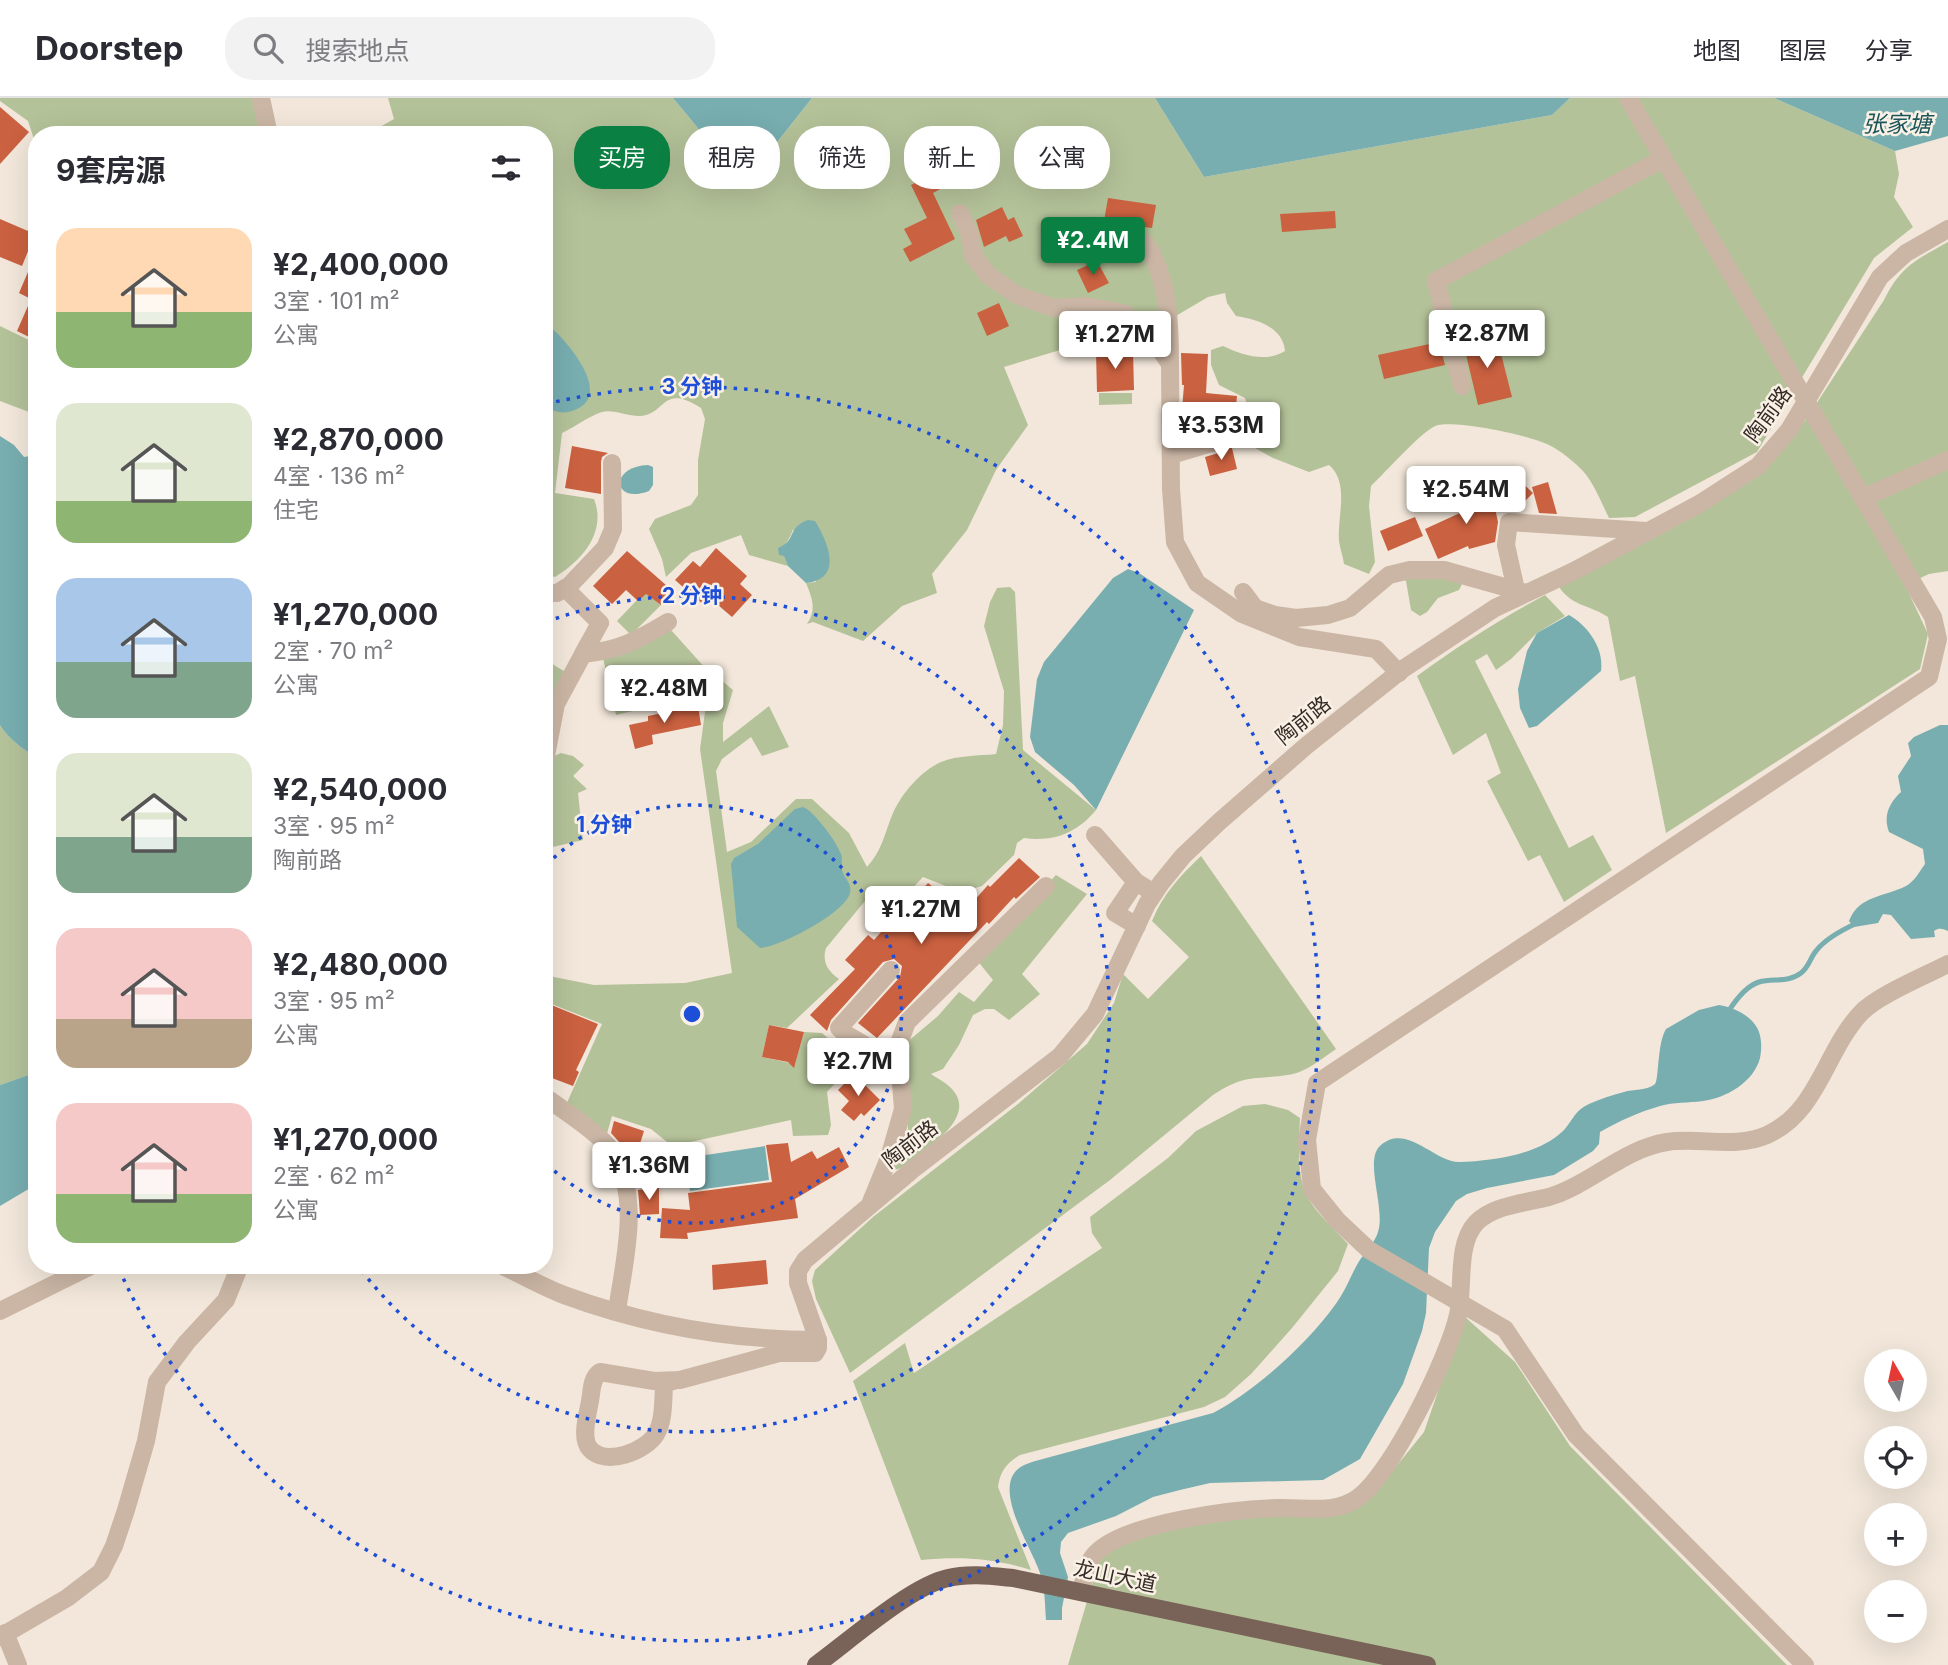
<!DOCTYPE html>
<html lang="zh">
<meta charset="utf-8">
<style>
:root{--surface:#fff;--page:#f2f2f3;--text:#2b2b33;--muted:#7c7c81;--line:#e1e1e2;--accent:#0b8043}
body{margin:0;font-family:Inter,"Noto Sans SC",sans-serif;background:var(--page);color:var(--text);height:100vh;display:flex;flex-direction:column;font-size:26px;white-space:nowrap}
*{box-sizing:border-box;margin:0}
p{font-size:23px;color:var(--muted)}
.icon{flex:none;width:38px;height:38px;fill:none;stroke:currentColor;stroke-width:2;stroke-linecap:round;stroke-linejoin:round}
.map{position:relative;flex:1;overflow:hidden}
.drawer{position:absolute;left:28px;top:28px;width:525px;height:1148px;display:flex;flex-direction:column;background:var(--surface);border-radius:28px;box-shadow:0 7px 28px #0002}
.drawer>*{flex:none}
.banner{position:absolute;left:574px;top:28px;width:665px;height:63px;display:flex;gap:14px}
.needle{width:46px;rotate:351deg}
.controls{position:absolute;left:1864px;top:1251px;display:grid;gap:14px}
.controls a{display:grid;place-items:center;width:63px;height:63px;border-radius:50%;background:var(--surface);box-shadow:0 7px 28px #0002;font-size:35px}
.price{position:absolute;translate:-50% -60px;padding:0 16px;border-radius:7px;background:#fff;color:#222;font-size:23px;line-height:46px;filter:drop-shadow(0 2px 4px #0008)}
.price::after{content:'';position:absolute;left:50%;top:42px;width:21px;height:16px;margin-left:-10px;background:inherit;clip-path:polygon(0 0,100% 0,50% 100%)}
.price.active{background:var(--accent);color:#fff}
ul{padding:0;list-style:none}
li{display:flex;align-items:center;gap:21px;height:175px;padding:0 28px}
li span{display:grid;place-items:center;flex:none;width:196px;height:140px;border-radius:21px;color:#555}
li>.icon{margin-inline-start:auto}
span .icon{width:84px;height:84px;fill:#fffc;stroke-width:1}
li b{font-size:30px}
h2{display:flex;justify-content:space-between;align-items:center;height:84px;padding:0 28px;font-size:30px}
.chip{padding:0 24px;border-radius:28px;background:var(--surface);box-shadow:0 7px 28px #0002;font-size:24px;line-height:63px}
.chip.active{background:var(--accent);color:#fff}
header{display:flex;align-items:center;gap:42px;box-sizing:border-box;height:98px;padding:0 35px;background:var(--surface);border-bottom:2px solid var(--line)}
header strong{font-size:33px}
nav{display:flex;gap:38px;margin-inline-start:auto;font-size:24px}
.search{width:490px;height:63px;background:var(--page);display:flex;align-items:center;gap:18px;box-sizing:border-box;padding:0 24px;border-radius:28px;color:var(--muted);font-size:26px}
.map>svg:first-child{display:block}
.green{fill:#b4c299}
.water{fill:#78aeb0}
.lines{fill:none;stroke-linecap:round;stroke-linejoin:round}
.stream{stroke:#78aeb0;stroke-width:5}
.building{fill:#ca6140}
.minor{stroke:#cbb6a5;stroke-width:18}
.major{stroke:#796257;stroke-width:18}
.ring{fill:none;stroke:#1d4ed8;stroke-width:3.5;stroke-dasharray:3.5 7}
.labels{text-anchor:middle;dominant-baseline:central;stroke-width:5;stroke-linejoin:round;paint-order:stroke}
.street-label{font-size:21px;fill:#362c27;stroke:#faf1e6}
.water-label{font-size:23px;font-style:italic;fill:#1b5559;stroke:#faf1e6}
.centre{fill:#1d4ed8;stroke:#faf1e6;stroke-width:3.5}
.ring-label{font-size:21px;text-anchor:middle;font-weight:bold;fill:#1d4ed8;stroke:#faf1e6;stroke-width:5;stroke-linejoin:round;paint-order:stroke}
</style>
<header>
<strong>Doorstep</strong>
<div class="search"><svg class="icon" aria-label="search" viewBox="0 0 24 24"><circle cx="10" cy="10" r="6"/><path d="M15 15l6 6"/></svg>搜索地点</div>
<nav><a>地图</a><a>图层</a><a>分享</a></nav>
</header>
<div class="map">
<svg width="1948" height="1567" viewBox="0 0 1948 1567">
<rect width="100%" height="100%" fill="#f2e7da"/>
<g class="green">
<path d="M0 0H252L261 37H37V50L28 23 0 3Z"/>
<path d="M388 0H673L744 86 812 0H1155L1204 79 1552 17 1570 0H1774L1895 53 1899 76 1894 99 1913 129 1874 160 1757 354 1635 419 1609 420C1602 406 1594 385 1583 373 1574 364 1560 352 1549 347 1529 337 1460 323 1438 327 1424 330 1384 376 1371 388L1369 408 1375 464 1369 476 1344 466C1343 458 1340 451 1339 443 1337 418 1350 385 1329 367L1309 374 1273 360 1228 335 1222 319 1245 317 1248 310 1245 300 1219 287 1211 267V252L1223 248C1242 257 1266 265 1285 253 1283 229 1256 221 1236 218L1227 205 1225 195 1208 199 1174 219 1163 248 1126 242 1070 249 1004 269 1028 327 996 372 967 432 932 476 937 495 902 508 863 543 813 524 807 526C817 511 812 500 806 485L816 484 793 431C791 440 782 448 784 457 785 461 787 464 788 468L749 457 741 437 691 455 666 479 662 461 649 431 655 421 691 407 698 397V362L705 321 701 310C662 285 666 316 641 318 629 319 614 311 602 314 589 318 575 329 562 335L555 395 594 401C607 434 582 463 555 479L544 476V37H372L371 34 394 21Z"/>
<path d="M1948 144V473L1929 476 1905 487 1928 536 1920 571 1666 735 1635 578 1620 583 1608 519C1588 506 1573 509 1559 489L1764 369 1805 323 1884 202C1901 168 1916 162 1948 144Z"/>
<path d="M0 228 37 246V317L0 303Z"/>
<path d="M1099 295H1132V306L1099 307Z"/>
<path d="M1407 478 1464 482 1459 492 1438 500 1427 514 1420 518 1411 512 1406 483 1402 480Z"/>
<path d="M1010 489 1015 494 1023 652 1096 712C1077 735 1054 744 1024 740L1017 745 1014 757 982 788 961 794 923 779 893 811 870 797 826 850C822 864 827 872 839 881L787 930 769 927 762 959 795 966 804 934 822 935 855 964 827 994 831 1027 828 1037 793 1038 791 1022 672 1048 651 1031 612 1018 606 1039 566 1007 602 926 544 903V877L594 887 685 885 732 875 700 651 705 614 715 577 733 592 723 625V644L769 608 789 649 762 658 751 639 722 661 716 673 727 754 751 744 796 701H812L849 735 867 769C882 753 885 734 893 715 902 695 921 673 941 664 958 657 979 658 996 656L1003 627 1004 593 984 528 990 504 997 490Z"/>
<path d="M646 496 661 507 631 537 617 523 637 502Z"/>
<path d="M1545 497 1565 518 1537 535 1511 561 1496 572 1487 556 1475 563 1569 750 1593 737 1612 772 1564 804 1540 757 1528 763 1487 683 1501 675 1486 635 1453 657 1417 578C1458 548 1500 521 1545 497Z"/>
<path d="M671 532 707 572 699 597 616 617 603 560Z"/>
<path d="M544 561 567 575 554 598 544 591Z"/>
<path d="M0 627C7 639 24 653 37 659V974L0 987Z"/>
<path d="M561 655 573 658 584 667 573 678 587 691 578 695 583 742 544 751V689L552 674V659Z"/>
<path d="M1201 758 1336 951C1321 961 1306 975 1287 977 1253 982 1245 976 1213 997L1110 1082 850 1275 816 1201 812 1183 815 1172 873 1119 1018 1006 1087 946 1114 905 1123 876 1148 901 1189 859 1152 823C1163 796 1180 778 1201 758Z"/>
<path d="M1056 777 1087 796 1022 876 1040 896 1009 922 994 911H985L973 917 959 947 943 971 931 976C935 979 941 982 945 985 977 1008 948 1035 927 1051 917 1059 908 1069 895 1072L891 1069 908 1031 906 945 938 918 959 894 974 904 993 882 976 861Z"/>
<path d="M1265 1006 1288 1012 1300 1020C1299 1043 1297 1069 1304 1091 1311 1111 1334 1130 1348 1146L1338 1173 1292 1230 1251 1276 1225 1299 1204 1309 1020 1357C1006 1365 1000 1374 998 1389L1031 1472C994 1460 960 1458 921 1462L853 1283 905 1245 914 1275 1102 1150 1092 1135 1090 1119 1168 1060 1196 1033 1243 1008Z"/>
<path d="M1464 1218 1515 1264 1570 1348 1787 1567H1068L1100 1460 1135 1436 1373 1397 1424 1334Z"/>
</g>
<g class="water">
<path d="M673 0H812L744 86Z"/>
<path d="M1155 0H1570L1552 17 1204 79Z"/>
<path d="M1774 0H1948V38L1895 53Z"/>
<path d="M544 224C563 237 612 293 579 310 569 315 562 316 552 312L544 316Z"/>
<path d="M0 338 14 347 24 359 37 357V659C24 653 7 639 0 627Z"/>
<path d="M648 367 653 369V387L649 393C613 407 608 369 648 367Z"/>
<path d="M808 422 815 423C828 444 844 481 806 485L788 468 784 458 779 457 778 450C797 443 786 430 808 422Z"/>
<path d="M1128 471 1139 475 1194 512 1096 712 1074 687 1035 654 1030 639 1037 581 1044 564 1113 480Z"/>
<path d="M1569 517C1588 528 1604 550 1601 573L1537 628 1529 630 1520 610 1518 591 1527 553 1537 535Z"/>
<path d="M1940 627H1948V833C1944 831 1939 829 1934 833L1935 839 1911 841 1891 817 1883 816 1878 825 1854 829 1849 823C1859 797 1885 799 1906 788 1914 784 1920 773 1925 766L1923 751 1889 734C1883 718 1889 705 1901 694L1898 678 1911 658 1908 645 1914 639Z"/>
<path d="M803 709C813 712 836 743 840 754 844 761 840 768 843 775 846 782 852 786 850 795 845 815 780 849 760 850L737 829 731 766 734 760 758 746 795 711Z"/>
<path d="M1719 907C1733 909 1748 916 1756 928 1762 937 1762 950 1760 960 1754 984 1726 1000 1703 1003 1688 1005 1674 1004 1660 1008 1639 1014 1619 1023 1600 1034L1599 1046 1593 1053 1554 1077 1487 1090 1467 1096 1456 1103 1435 1134 1429 1150 1426 1215 1422 1233 1403 1286 1360 1361 1323 1382 1210 1385 1180 1392 1153 1399 1116 1418 1068 1435 1061 1444 1060 1455 1068 1479 1062 1510V1522H1046C1045 1508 1045 1492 1041 1478 1034 1453 992 1393 1018 1371 1024 1366 1032 1364 1039 1362L1213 1315C1254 1294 1308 1245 1335 1207 1345 1194 1350 1179 1358 1165 1364 1155 1375 1145 1378 1134 1386 1110 1363 1061 1381 1047 1407 1025 1434 1064 1459 1064 1493 1063 1539 1057 1564 1032 1573 1022 1575 1012 1589 1006 1600 1001 1612 997 1624 994 1633 991 1647 993 1655 986 1659 982 1657 946 1666 931L1699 912Z"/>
<path d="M37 974V1086L0 1108V987Z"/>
<path d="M765 1048 769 1082 690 1093 686 1060Z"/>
</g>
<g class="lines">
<path class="stream" d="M1728 914C1735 903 1746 888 1759 884 1773 880 1788 885 1801 875 1809 869 1810 860 1816 853 1825 841 1844 831 1857 825"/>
</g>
<g class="building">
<path d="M0 9 29 34 0 66Z"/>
<path d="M935 75 942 90 933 95 955 141 910 164 903 151 912 146 904 131 927 120 911 87Z"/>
<path d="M1108 100 1156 107 1152 130 1144 129 1131 121 1120 125 1104 123Z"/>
<path d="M1002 109 1008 122 1014 119 1023 138 1009 144 1006 138 984 149 976 122Z"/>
<path d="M1335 113 1336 130 1282 134 1280 116Z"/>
<path d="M0 121 35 136 22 168 0 159Z"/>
<path d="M37 153V243L17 233 31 201 19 195Z"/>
<path d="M1097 163 1109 185 1088 195 1077 172Z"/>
<path d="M999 205 1009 228 987 238 977 215Z"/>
<path d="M1496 236 1512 299 1478 307 1463 244Z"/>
<path d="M1439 244 1445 267 1384 281 1378 257Z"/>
<path d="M1133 253 1134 292 1097 294 1096 254Z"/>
<path d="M1181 255 1208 256 1206 295 1237 298 1235 318 1213 314 1182 312 1184 287H1182Z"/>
<path d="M1231 346 1237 371 1210 378 1205 359 1222 354Z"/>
<path d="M572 348 608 355 602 359 601 364V396L565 390Z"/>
<path d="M1515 378 1533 395 1515 413 1492 392 1502 389Z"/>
<path d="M1548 384 1557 416 1539 415 1532 389Z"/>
<path d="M1491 392 1498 424 1495 444 1469 451 1468 448 1438 461 1425 431 1460 415 1457 401Z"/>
<path d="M1415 419 1423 438 1388 453 1380 433Z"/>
<path d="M716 450 747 478 740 486 752 497 732 519 711 501 705 508 675 482 693 463 700 469Z"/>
<path d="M627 453 674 494 661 507 646 496 638 503 626 492 612 506 593 488Z"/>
<path d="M698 608 701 627 652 637 653 646 635 651 629 627 648 623V618Z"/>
<path d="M1019 760 1040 779 1016 801 1014 799 989 826 987 824 877 940 858 925 900 879 902 868 894 861 883 864 831 922 827 933 810 917 855 871 845 862 868 837 874 842 889 825 891 827 928 785 965 813 988 787 990 789Z"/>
<path d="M544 904 598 926 576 972 579 974 573 988 544 977Z"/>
<path d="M769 927 804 934 794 970 788 964 762 959Z"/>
<path d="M854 976 880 1002 864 1018 861 1015 854 1023 841 1012 849 1003 838 992Z"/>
<path d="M614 1023 644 1033 638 1052 621 1046 611 1035Z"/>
<path d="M788 1045 791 1064 812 1053 817 1061 839 1049 849 1069 795 1101 798 1120 687 1135 688 1141 660 1140 662 1110 690 1112 688 1095 772 1084 766 1047Z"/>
<path d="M659 1090V1116L640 1117 638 1092Z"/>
<path d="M766 1162 768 1186 713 1192 712 1167Z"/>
</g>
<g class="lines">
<g class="minor">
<path d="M261 0 269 37"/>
<path d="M1628 0 1933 519 1938 541 1929 579 1317 985 1307 1042 1312 1091 1337 1122 1369 1152 1505 1231 1576 1337 1805 1567"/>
<path d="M960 115 970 137 973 157 988 177 1017 197 1054 210 1086 208 1124 215 1150 237 1170 266 1171 391 1175 444 1197 485 1242 516 1299 539 1376 551 1399 575"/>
<path d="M1129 132C1134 136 1142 141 1146 146 1169 181 1170 227 1170 266"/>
<path d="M1462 288 1436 183 1664 60"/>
<path d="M1171 357 1218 343 1213 325 1171 324"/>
<path d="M1863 400 1948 362"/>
<path d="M565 490 600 525 583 556C620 552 636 543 668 524"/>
<path d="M1516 492 1506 447 1509 424 1646 433"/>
<path d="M1243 494 1255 510 1275 517 1296 520 1328 517 1350 510 1389 477 1410 472H1444L1526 495"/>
<path d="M544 495H557L569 488 605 450 613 431 612 365"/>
<path d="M544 668 556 606 588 547"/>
<path d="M1095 737 1136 784 1154 795"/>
<path d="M1136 784 1115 815 1137 828"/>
<path d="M891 872 839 930 844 935 899 967"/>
<path d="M544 998C563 1012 599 1035 612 1053 642 1100 624 1162 617 1213"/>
<path d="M871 1104 889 1060 903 1011 898 948 907 924 1046 788"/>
<path d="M501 1167C522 1177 543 1189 564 1197 645 1227 733 1242 818 1242"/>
<path d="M0 1213 93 1167"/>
<path d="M677 1282 667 1285 664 1288C663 1303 664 1323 656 1336 646 1353 606 1369 590 1351 580 1340 588 1316 590 1303 592 1293 591 1280 600 1274L654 1283 680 1282 779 1255H815L818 1250V1242L798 1185V1173L805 1162 911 1073 1060 958 1095 916 1147 806 1161 785 1183 758 1219 724 1306 648 1403 571 1495 510 1574 473 1699 406 1758 368 1789 332 1880 179 1906 155 1948 131"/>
<path d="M1081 1494C1084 1482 1086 1465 1096 1455 1127 1424 1235 1411 1278 1410 1307 1409 1334 1417 1359 1399 1393 1373 1448 1260 1458 1217 1464 1190 1456 1146 1476 1125 1493 1107 1526 1105 1549 1099 1591 1086 1623 1051 1667 1044 1700 1039 1735 1051 1767 1037 1818 1014 1825 954 1860 916 1876 898 1925 878 1948 866"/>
<path d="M5 1535 18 1567"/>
<path d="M0 1539 67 1500 101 1474 114 1448 126 1412 146 1343 157 1284 187 1244 226 1202 240 1167"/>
</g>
<path class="major" d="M816 1567C849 1543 911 1488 948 1480 969 1475 992 1478 1013 1480L1427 1567"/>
</g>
<g class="ring">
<path d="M546 767A209 209 0 1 1 546 1065"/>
<path d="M546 524A418 418 0 1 1 358 1168"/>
<path d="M546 306A627 627 0 1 1 119 1171"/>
</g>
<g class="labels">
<g class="street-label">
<text transform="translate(1768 316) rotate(-54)">陶前路</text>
<text transform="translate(1303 622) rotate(-39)">陶前路</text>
<text transform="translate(910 1046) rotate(-38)">陶前路</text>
<text transform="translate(1115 1478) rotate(12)">龙山大道</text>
</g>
<g class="water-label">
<text x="1897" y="26">张家塘</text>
</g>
</g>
<circle cx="692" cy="916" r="10" class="centre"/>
<g class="ring-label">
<text x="692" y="296">3 分钟</text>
<text x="692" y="505">2 分钟</text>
<text x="604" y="734">1 分钟</text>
</g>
</svg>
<div class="controls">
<a><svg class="needle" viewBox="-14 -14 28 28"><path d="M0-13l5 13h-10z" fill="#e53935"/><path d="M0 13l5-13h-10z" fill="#7c7c81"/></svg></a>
<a><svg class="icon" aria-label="locate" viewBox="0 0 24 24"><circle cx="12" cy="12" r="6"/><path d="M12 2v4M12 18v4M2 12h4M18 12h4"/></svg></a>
<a>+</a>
<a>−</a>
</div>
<b class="price active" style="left:1093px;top:179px">¥2.4M</b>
<b class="price" style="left:1487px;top:272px">¥2.87M</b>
<b class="price" style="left:1115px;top:273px">¥1.27M</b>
<b class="price" style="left:1221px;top:364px">¥3.53M</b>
<b class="price" style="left:1466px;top:428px">¥2.54M</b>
<b class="price" style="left:664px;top:627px">¥2.48M</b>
<b class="price" style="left:921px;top:848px">¥1.27M</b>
<b class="price" style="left:858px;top:1000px">¥2.7M</b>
<b class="price" style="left:649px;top:1104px">¥1.36M</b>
<div class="banner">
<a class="chip active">买房</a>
<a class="chip">租房</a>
<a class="chip">筛选</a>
<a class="chip">新上</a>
<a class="chip">公寓</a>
</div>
<section class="drawer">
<h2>9套房源<svg class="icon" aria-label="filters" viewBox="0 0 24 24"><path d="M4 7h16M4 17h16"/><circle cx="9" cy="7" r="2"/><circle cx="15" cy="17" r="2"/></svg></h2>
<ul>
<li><span style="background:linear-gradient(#ffd9b3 60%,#8fb573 0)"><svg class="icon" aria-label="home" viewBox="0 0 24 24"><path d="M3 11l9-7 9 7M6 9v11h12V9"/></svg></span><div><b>¥2,400,000</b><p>3室 · 101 m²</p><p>公寓</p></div></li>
<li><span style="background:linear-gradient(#dfe7d0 70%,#8fb573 0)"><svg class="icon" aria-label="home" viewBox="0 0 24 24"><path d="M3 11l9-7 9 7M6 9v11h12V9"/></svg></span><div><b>¥2,870,000</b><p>4室 · 136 m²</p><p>住宅</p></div></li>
<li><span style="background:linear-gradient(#a9c7e8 60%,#7fa58c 0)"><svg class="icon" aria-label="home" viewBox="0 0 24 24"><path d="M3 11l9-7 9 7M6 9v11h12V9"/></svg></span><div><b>¥1,270,000</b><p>2室 · 70 m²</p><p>公寓</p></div></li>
<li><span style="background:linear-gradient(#dfe7d0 60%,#7fa58c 0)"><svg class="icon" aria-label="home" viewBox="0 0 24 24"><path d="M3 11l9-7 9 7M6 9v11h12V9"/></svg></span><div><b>¥2,540,000</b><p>3室 · 95 m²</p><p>陶前路</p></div></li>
<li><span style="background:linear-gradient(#f6c9c9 65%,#b9a48a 0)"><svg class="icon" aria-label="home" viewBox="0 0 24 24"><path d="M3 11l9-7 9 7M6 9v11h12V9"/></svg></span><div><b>¥2,480,000</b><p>3室 · 95 m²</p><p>公寓</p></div></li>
<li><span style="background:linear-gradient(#f6c9c9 65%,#8fb573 0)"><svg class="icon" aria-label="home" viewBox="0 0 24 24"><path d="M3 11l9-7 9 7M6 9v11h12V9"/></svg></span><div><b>¥1,270,000</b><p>2室 · 62 m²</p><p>公寓</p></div></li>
</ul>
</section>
</div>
